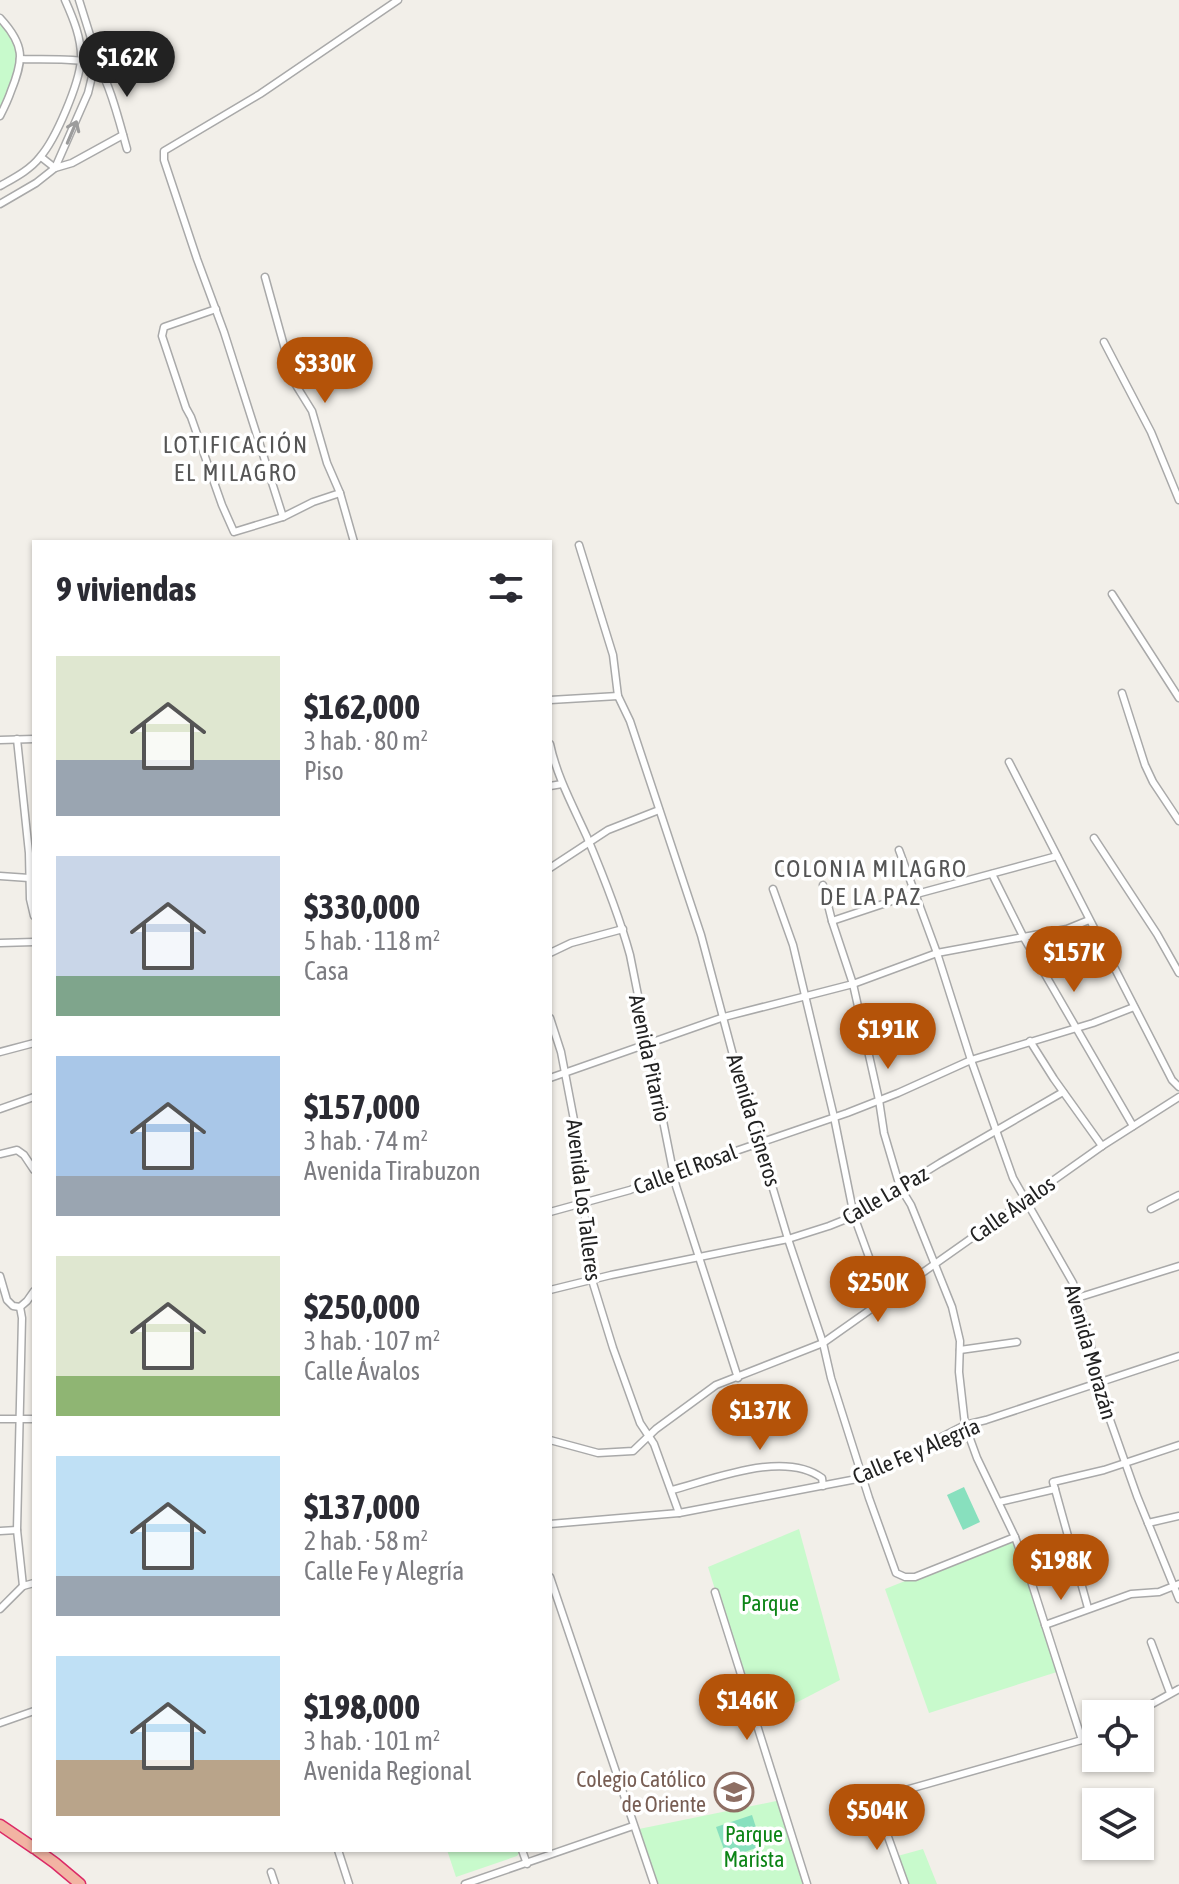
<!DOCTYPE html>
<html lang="es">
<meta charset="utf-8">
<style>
:root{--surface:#fff;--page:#f2f2f3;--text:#2b2b33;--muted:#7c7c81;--accent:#b45309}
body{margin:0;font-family:"Asap Condensed",sans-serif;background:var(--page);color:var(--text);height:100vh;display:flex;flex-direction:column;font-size:30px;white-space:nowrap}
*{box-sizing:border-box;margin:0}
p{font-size:26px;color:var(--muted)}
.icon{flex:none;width:44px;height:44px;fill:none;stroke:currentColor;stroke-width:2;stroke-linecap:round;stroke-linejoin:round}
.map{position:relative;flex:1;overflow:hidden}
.details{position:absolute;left:32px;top:540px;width:520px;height:1312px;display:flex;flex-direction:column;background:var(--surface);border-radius:0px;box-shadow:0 2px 6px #0004}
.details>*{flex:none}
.fabs{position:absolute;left:1082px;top:1700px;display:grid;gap:16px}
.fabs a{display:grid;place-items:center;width:72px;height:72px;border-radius:0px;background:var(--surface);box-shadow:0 2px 6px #0004;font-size:40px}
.price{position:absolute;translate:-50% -68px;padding:0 18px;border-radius:28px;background:var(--accent);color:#fff;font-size:26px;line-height:52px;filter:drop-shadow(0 2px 4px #0008)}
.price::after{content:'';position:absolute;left:50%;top:48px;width:24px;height:18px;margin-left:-12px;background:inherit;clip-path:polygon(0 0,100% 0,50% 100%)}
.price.active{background:#222;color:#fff}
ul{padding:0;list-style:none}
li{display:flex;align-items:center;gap:24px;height:200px;padding:0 24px}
li span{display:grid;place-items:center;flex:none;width:224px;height:160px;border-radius:0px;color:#555}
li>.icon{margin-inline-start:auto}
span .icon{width:96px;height:96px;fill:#fffc;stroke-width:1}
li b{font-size:34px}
h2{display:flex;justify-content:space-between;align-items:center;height:96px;padding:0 24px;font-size:34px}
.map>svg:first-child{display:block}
.park{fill:#c8facc}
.pitch{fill:#88e0be}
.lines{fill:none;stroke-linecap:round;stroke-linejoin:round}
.minor-casing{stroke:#a9a9a9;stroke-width:9}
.trunk-casing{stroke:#dc2a67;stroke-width:13}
.minor{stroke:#fff;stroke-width:6}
.trunk{stroke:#f2b4a3;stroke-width:10}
.oneway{stroke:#9c9c9c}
.labels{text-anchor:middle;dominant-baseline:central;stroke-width:7;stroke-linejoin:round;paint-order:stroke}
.street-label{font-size:22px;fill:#222;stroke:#fff}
.park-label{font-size:22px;fill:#0c8416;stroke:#fff}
.education-label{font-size:22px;fill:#785e54;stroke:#fff;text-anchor:end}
.neighbourhood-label{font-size:24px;letter-spacing:2px;fill:#555;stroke:#fff}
</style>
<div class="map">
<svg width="1179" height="1884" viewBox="0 0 1179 1884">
<rect width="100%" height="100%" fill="#f2efe9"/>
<g class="park">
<path d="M0 21 9 28 20 59 0 115Z"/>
<path d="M799 1529 840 1680 757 1723 708 1567Z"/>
<path d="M1015 1537 1060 1671 929 1713 885 1589Z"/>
<path d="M781 1800 806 1884H653L634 1830Z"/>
<path d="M923 1849 937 1884H905L894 1857Z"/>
<path d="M447 1850H518L519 1853 517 1856 456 1877Z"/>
</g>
<g class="pitch">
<path d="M964 1487 980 1522 963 1530 947 1495Z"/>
<path d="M752 1815 762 1846 727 1858 716 1827Z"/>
</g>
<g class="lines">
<g class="minor-casing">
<g id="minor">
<path d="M0 18C25 45 24 59 11 91 8 100 4 108 0 116"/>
<path d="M20 59C36 60 86 57 96 65 108 74 122 132 127 149"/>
<path d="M41 157 55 168 72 163 123 135"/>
<path d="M0 186C14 178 30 170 40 157 56 139 79 84 81 60 82 39 73 18 65 0"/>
<path d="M0 204 36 183 55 168 88 93 95 64V51L79 0"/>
<path d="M265 277 294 382 312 411 327 463 340 493 354 542"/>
<path d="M216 309 164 327 162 336 186 408 191 417 222 505 234 532 283 517 313 502 340 493"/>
<path d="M1104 342 1151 432 1179 500"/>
<path d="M283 517 224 332 197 259 164 160V151L260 94 398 0"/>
<path d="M579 545 613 655 618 696 630 721 701 935 733 1055 788 1239 823 1343 831 1378 869 1498 896 1573 905 1577H915L1015 1537"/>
<path d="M1112 594 1179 698"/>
<path d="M1122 693 1145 765 1153 782 1179 821"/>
<path d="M550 700 618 696"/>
<path d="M17 739 29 853 30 899 34 916"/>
<path d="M0 740 34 739"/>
<path d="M550 744C557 777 573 806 587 837 603 875 619 915 630 955L676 1186 738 1378"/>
<path d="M1009 762 1172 1080 1179 1087"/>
<path d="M550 786 562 784"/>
<path d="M1094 838 1157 934 1179 973"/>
<path d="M899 850 937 953 971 1060 1013 1178 1073 1283 1091 1343 1092 1369 1137 1496 1179 1599"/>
<path d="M550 868 608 830 659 810"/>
<path d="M992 874 1024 938 1133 1126"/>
<path d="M0 876 29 878"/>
<path d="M823 885 832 921 853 984 879 1100 884 1133 900 1187 911 1205 952 1307 960 1341 959 1372 965 1425 977 1458 1015 1537 1031 1581 1082 1740"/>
<path d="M773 889 793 945 834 1117 854 1216 885 1301"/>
<path d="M832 921 898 899 1057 856"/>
<path d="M0 943 34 942"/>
<path d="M550 953 571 943 623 929"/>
<path d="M550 1018 561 1052 574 1120 592 1280 613 1348 640 1423 654 1444 679 1513"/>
<path d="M1030 1041 1054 1079 1102 1146"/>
<path d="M0 1052 34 1043"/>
<path d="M550 1078 724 1017 853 984 937 953 1067 929 1089 920"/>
<path d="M0 1109 34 1097"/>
<path d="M0 1154 17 1150 24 1155 34 1170"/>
<path d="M1151 1209 1179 1195"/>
<path d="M550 1212 630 1190 662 1176 673 1170 730 1153 847 1113 898 1093 971 1060 1093 1023 1134 1007"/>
<path d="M0 1276 7 1300 13 1306 20 1307"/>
<path d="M550 1290 611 1275 788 1239 829 1226 854 1216 940 1163 1063 1092"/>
<path d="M1077 1298 1179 1266"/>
<path d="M20 1307 22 1318 17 1530 23 1586"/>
<path d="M20 1307 27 1301 34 1291"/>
<path d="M960 1350 1017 1342"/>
<path d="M0 1419H34"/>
<path d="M550 1440 598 1453 633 1451 656 1429 716 1385 823 1343 1102 1146 1179 1097"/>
<path d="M672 1490C714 1479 784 1450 822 1478L823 1486"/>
<path d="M999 1502 1055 1489"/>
<path d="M1148 1523 1179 1516"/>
<path d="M550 1524 679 1513 862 1478 965 1425 986 1420 1179 1356"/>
<path d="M0 1531 17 1530"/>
<path d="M550 1577 654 1884"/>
<path d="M715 1592 807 1884"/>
<path d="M1088 1608 1053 1482 1104 1470 1179 1445"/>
<path d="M0 1609 23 1586 34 1583"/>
<path d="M1045 1625 1131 1594 1159 1592 1179 1584"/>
<path d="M1151 1642 1170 1693"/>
<path d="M1134 1714 1179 1689"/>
<path d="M0 1723 34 1711"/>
<path d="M338 1850 349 1884"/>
<path d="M522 1850 527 1864"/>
<path d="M271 1872 275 1884"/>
<path d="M465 1884 633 1826"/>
<path d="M905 1884 878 1809 882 1801 895 1793 1082 1740 1096 1734"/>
</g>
</g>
<g class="trunk-casing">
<g id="trunk">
<path d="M0 1825 34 1848"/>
<path d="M37 1850 55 1863 80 1884"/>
</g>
</g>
<use href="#minor" class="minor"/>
<use href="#trunk" class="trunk"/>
</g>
<defs><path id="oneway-shaft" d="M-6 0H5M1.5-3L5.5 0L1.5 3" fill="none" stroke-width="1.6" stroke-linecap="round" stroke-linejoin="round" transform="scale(2)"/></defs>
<use class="oneway" href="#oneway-shaft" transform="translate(72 132) rotate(-67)"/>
<defs>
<g id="school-ring" transform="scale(2)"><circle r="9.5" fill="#fff" stroke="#8d6e63" stroke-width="1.5"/><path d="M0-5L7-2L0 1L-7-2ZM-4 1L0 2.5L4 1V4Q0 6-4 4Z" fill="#8d6e63"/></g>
</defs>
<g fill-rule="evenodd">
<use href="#school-ring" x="734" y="1792"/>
</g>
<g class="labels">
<g class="street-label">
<text transform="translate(650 1058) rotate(78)">Avenida Pitarrio</text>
<text transform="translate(754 1120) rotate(73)">Avenida Cisneros</text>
<text transform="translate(685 1169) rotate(-20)">Calle El Rosal</text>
<text transform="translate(885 1195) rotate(-30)">Calle La Paz</text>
<text transform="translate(584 1200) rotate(83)">Avenida Los Talleres</text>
<text transform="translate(1012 1209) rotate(-35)">Calle Ávalos</text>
<text transform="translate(1091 1352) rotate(74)">Avenida Morazán</text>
<text transform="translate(916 1451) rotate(-23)">Calle Fe y Alegría</text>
</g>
<g class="park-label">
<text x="770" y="1603">Parque</text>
<text x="754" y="1834">Parque<tspan x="754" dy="25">Marista</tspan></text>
</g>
<g class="education-label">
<text x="706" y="1779">Colegio Católico<tspan x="706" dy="25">de Oriente</tspan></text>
</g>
<g class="neighbourhood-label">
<text x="236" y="444">LOTIFICACIÓN<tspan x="236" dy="28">EL MILAGRO</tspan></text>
<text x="871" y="868">COLONIA MILAGRO<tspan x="871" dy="28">DE LA PAZ</tspan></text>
</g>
</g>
</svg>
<div class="fabs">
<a><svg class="icon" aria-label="locate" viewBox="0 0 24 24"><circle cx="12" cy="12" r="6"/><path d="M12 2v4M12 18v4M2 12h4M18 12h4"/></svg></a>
<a><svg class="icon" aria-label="layers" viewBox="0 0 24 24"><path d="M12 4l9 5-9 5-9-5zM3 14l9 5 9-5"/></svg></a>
</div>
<b class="price active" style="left:127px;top:99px">$162K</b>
<b class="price" style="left:325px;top:405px">$330K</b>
<b class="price" style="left:1074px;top:994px">$157K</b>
<b class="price" style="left:888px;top:1071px">$191K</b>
<b class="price" style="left:878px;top:1324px">$250K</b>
<b class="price" style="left:760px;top:1452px">$137K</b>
<b class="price" style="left:1061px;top:1602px">$198K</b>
<b class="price" style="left:747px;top:1742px">$146K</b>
<b class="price" style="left:877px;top:1852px">$504K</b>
<section class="details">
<h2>9 viviendas<svg class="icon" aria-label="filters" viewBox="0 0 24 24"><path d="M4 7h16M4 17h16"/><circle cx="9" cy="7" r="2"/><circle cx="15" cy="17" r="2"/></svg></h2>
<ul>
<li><span style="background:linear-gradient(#dfe7d0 65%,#9aa5b1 0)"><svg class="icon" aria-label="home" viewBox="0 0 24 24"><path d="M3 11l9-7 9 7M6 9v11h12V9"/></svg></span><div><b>$162,000</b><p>3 hab. · 80 m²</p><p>Piso</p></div></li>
<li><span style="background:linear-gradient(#c9d6e8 75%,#7fa58c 0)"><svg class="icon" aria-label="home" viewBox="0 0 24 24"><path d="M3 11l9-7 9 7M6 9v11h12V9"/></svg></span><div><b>$330,000</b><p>5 hab. · 118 m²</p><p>Casa</p></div></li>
<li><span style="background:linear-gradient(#a9c7e8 75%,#9aa5b1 0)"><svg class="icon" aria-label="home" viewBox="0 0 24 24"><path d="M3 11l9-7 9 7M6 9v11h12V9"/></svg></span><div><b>$157,000</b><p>3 hab. · 74 m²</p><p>Avenida Tirabuzon</p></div></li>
<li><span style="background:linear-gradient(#dfe7d0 75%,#8fb573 0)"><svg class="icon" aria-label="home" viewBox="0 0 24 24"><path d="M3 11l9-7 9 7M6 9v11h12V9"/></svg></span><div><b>$250,000</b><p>3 hab. · 107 m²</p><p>Calle Ávalos</p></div></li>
<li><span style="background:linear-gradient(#bfe0f5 75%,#9aa5b1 0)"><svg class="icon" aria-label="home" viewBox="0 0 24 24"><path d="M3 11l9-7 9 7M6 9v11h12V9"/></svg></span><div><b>$137,000</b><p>2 hab. · 58 m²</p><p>Calle Fe y Alegría</p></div></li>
<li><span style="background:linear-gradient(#bfe0f5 65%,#b9a48a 0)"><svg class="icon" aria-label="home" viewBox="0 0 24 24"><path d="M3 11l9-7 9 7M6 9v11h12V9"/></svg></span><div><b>$198,000</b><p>3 hab. · 101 m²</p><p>Avenida Regional</p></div></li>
</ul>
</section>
</div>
